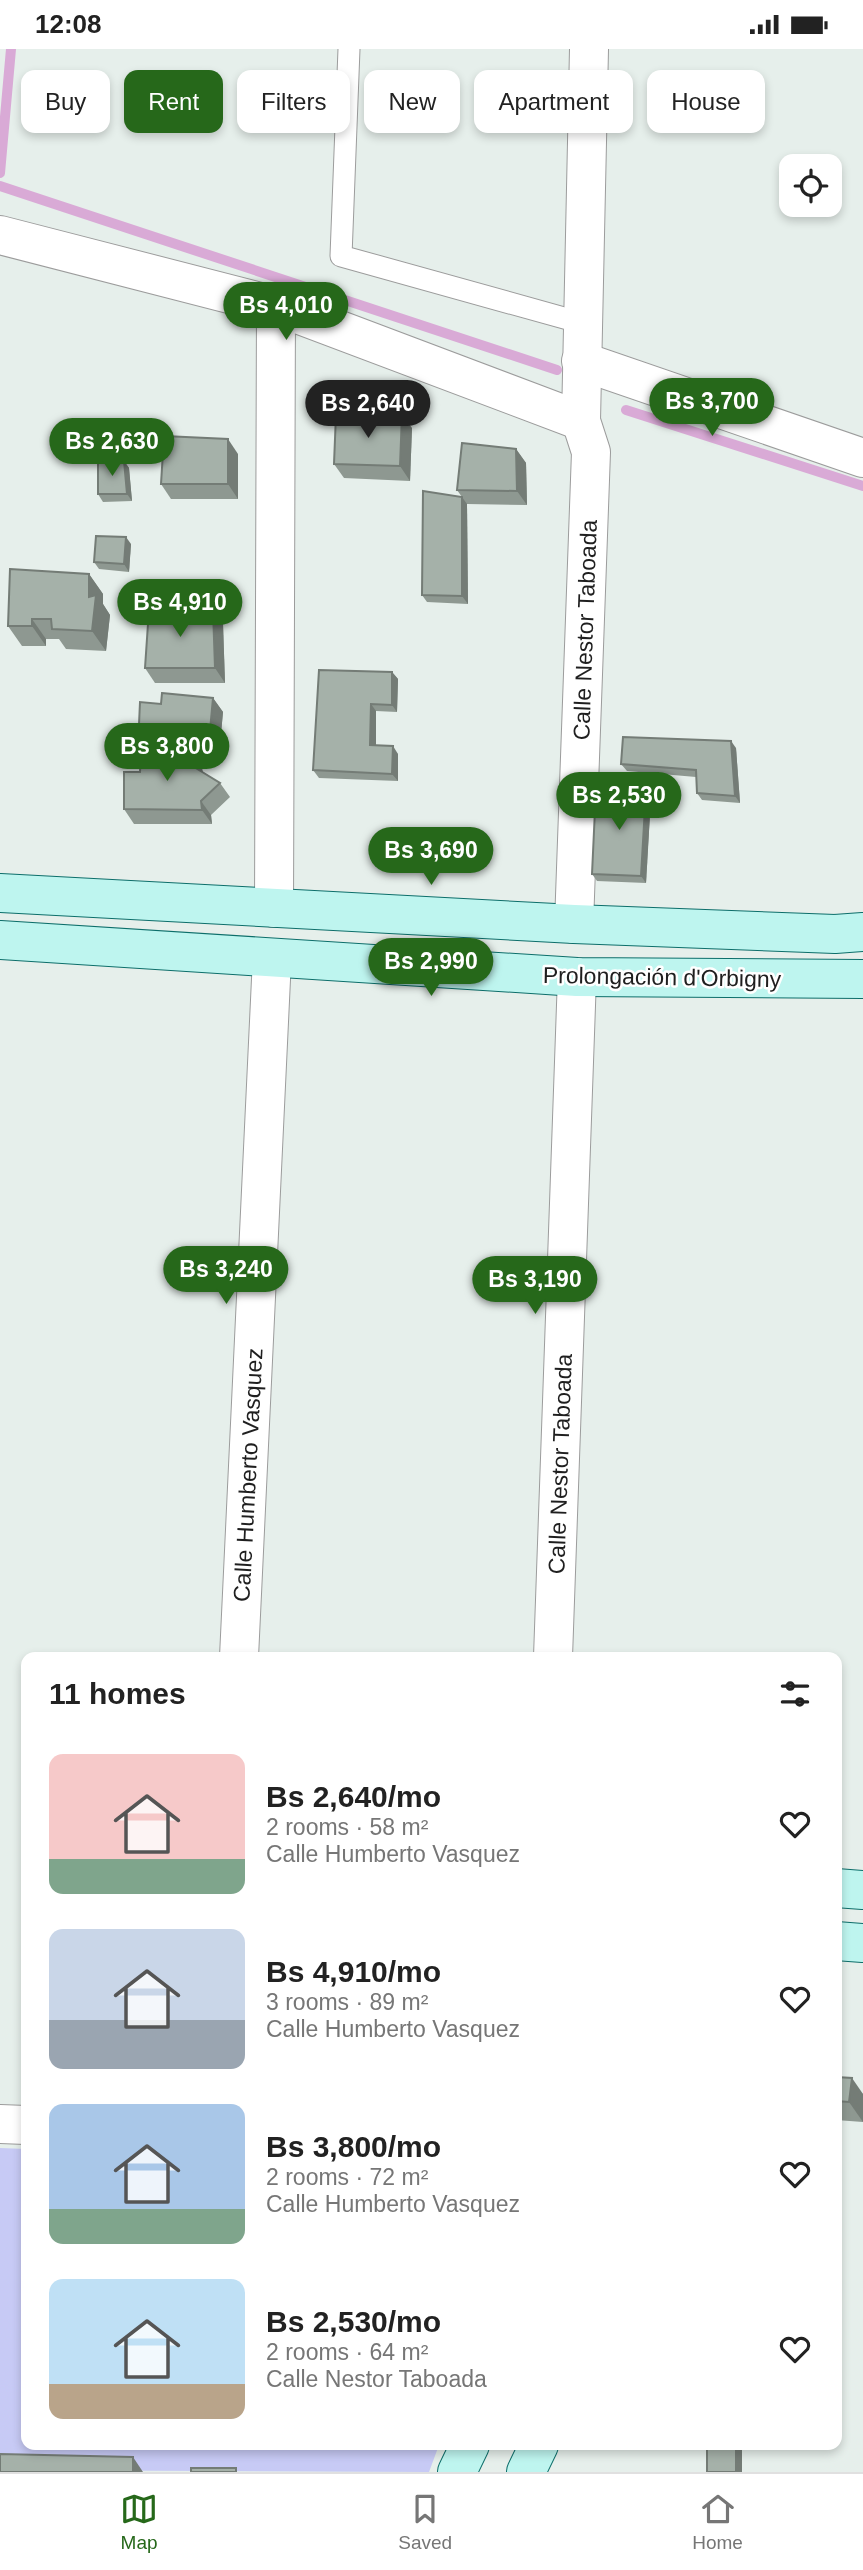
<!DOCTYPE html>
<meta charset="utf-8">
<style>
:root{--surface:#fff;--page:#f2f2f2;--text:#222;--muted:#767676;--line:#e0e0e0;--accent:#26681a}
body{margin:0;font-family:Arial,sans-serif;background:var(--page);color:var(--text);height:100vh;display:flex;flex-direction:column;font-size:26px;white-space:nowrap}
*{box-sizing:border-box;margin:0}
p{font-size:23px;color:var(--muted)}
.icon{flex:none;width:38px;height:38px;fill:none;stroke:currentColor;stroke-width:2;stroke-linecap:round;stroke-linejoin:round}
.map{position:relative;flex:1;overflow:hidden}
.panel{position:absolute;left:21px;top:1603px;width:821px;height:798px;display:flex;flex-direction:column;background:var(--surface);border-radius:14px;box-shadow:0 4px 10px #0003}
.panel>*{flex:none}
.hud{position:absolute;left:21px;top:21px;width:822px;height:63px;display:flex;gap:14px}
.fabs{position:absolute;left:779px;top:105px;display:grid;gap:14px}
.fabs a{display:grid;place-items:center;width:63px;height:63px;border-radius:14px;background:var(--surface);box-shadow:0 4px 10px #0003;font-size:35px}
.price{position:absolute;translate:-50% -60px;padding:0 16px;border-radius:24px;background:var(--accent);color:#fff;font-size:23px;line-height:46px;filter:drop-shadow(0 2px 4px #0008)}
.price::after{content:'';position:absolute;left:50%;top:42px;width:21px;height:16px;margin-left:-10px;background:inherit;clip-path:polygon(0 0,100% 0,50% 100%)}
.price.active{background:#222;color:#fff}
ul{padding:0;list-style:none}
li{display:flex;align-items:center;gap:21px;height:175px;padding:0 28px}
li span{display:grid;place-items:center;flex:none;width:196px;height:140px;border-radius:14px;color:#555}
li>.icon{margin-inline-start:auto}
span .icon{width:84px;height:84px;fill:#fffc;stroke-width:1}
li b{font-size:30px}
h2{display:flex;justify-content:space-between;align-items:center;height:84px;padding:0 28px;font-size:30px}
.tag{padding:0 24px;border-radius:14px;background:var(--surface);box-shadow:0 4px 10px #0003;font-size:24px;line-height:63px}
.tag.active{background:var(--accent);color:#fff}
.status{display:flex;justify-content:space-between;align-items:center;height:49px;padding:0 35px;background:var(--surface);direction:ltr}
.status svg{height:19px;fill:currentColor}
.dock{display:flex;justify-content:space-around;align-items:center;height:98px;border-top:2px solid var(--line);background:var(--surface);font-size:19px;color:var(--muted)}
.dock a{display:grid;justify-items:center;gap:4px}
.dock .active{color:var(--accent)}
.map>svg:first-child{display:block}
.park{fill:#c7caf5}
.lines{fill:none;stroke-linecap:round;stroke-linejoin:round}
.stream{stroke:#d9aad6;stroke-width:10}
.lane-casing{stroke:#9c9c9c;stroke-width:23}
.street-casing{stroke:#9c9c9c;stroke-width:40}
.secondary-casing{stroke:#0d6e6a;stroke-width:40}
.lane{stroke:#fff;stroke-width:21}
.street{stroke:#fff;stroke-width:38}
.secondary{stroke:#bef5ef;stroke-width:38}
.wall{fill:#8e9891}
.shaded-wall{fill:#747c76}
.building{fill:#a5b1a9;stroke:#747c76;stroke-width:2}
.labels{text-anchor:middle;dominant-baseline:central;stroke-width:5;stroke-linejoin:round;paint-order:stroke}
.street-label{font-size:23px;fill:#1f1f1f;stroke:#fff}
</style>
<div class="status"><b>12:08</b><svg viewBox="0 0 49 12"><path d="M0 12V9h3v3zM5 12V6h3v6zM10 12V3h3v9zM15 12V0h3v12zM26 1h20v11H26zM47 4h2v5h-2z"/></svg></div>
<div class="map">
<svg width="863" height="2423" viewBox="0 0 863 2423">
<rect width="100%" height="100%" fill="#e6efeb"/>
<path class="park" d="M0 2099 26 2100V2396H439L429 2423 0 2421Z"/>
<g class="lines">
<g class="stream">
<path d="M0 124 11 0"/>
<path d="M0 137 557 321"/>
<path d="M626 361 863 437"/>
</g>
<g class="lane-casing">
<path id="lane" d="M349 0 341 207 582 274"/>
</g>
<g class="street-casing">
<g id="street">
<path d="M0 186 276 257 581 372"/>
<path d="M581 312 863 409"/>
<path d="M274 859 276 257"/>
<path d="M574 875 591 403 581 372 589 0"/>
<path d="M239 1608 272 909"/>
<path d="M553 1608 577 928"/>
<path d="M0 2075 26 2076"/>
</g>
</g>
<g class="secondary-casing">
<g id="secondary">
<path d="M0 844 574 875 835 885 863 883"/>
<path d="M0 891 577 928 863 930"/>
<path d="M836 1839 863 1841"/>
<path d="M836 1892 863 1894"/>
<path d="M457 2423 470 2396"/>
<path d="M526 2423 539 2396"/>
</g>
</g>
<use href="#lane" class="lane"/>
<use href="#street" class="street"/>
<use href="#secondary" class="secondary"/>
</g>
<g class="wall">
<path d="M412 379 410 432 344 429 334 415Z"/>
<path d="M516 400 526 414 527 456 467 455 468 555 427 553 422 546 462 448 457 441Z"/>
<path d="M238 405V450H171L161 435Z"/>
<path d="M124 412 129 419 132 452 103 453 98 445Z"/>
<path d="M131 495 129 523 99 520 94 513Z"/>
<path d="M89 525 103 545V555L110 566 106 602 66 600 59 590H46V597H22L8 577Z"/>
<path d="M213 561 223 575 225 634H155L145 619Z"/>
<path d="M392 623 398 630 397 663 376 662V696L398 705V732L319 729 313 721Z"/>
<path d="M213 649 223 663 218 717 200 716 203 723 220 734 230 748 211 766 212 775H134L124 760 140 723 141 703 138 698 161 655Z"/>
<path d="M736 699 740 754 702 751 697 744 696 728 627 722 621 715Z"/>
<path d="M651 748 646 834 597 832 592 825Z"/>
<path d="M836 2028 863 2045V2073L836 2071Z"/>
</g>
<g class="shaded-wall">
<path d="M402 365 412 379 410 432 400 417Z"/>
<path d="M228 390 238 405V450L228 435Z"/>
<path d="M516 400 526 414 527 456 517 442Z"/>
<path d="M124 412 129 419 132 452 127 445Z"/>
<path d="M462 448 467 455 468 555 462 547Z"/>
<path d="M126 488 131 495 129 523 124 515Z"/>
<path d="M89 525 103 545V555L110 566 106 602 92 582 89 548Z"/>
<path d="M213 561 223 575 225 634 215 619Z"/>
<path d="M32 570 46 590V597L32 577Z"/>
<path d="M392 623 398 630 397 663 392 656Z"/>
<path d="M213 649 223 663 218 717 208 703Z"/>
<path d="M371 655 376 662V704L370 696Z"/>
<path d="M731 692 736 699 740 754 735 747Z"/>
<path d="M393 697 398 705V732L392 725Z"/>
<path d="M192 704 202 718 204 732 194 718Z"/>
<path d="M646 741 651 748 646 834 641 827Z"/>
<path d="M201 752 211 766 212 775 202 761Z"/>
<path d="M852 2029 863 2045V2073L849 2053Z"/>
<rect x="736" y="2396" width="6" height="27"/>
<path d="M133 2408 143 2423H133Z"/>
</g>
<g class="building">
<path d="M336 365H402L400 417 334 415Z"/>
<path d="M164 387 228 390V435H161Z"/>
<path d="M462 394 516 400 517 442 457 441Z"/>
<path d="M124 412 127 445H98V413Z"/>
<path d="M423 442 462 448V547L422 546Z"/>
<path d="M96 487 126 488 124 515 94 513Z"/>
<path d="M10 520 89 525V548L96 546 92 582 52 580 51 570H32V577H8Z"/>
<path d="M149 560 213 561 215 619H145Z"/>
<path d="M319 621 392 623V656L371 655 370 696 393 697 392 725 313 721Z"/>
<path d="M162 644 213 649 208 703 138 698 140 653 161 655Z"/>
<path d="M623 688 731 692 735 747 697 744 696 721 621 715Z"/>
<path d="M141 703 192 704 194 718 220 734 201 752 202 761 124 760V723H140Z"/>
<path d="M596 739 646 741 641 827 592 825Z"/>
<path d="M836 2028 852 2029 849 2053 836 2052Z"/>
<rect x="707" y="2396" width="29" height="27"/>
<path d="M0 2405 133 2408V2423H0Z"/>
<rect x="191" y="2419" width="45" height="4"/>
</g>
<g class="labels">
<g class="street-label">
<text transform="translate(585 581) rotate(-88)">Calle Nestor Taboada</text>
<text transform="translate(662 928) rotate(1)">Prolongación d'Orbigny</text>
<text transform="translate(560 1415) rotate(-88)">Calle Nestor Taboada</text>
<text transform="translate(248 1426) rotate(-87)">Calle Humberto Vasquez</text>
</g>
</g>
</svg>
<div class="fabs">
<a><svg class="icon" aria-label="locate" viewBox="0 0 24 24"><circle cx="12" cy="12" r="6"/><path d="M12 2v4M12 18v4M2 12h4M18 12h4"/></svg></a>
</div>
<b class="price" style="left:286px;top:293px">Bs 4,010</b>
<b class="price" style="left:712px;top:389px">Bs 3,700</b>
<b class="price active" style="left:368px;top:391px">Bs 2,640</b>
<b class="price" style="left:112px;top:429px">Bs 2,630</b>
<b class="price" style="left:180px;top:590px">Bs 4,910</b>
<b class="price" style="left:167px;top:734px">Bs 3,800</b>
<b class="price" style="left:619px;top:783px">Bs 2,530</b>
<b class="price" style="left:431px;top:838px">Bs 3,690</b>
<b class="price" style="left:431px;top:949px">Bs 2,990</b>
<b class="price" style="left:226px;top:1257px">Bs 3,240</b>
<b class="price" style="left:535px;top:1267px">Bs 3,190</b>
<div class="hud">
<a class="tag">Buy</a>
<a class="tag active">Rent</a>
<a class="tag">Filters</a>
<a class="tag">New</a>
<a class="tag">Apartment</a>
<a class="tag">House</a>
</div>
<section class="panel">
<h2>11 homes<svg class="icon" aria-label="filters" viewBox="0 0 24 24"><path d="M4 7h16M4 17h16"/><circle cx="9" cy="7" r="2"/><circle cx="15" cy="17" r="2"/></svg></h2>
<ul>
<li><span style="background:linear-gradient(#f6c9c9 75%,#7fa58c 0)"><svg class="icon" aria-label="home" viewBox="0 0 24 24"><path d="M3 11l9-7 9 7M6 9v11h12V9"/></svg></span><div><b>Bs 2,640/mo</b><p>2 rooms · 58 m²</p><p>Calle Humberto Vasquez</p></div><svg class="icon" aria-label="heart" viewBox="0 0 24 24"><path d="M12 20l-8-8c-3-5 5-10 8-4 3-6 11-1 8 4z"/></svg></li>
<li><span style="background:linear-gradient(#c9d6e8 65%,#9aa5b1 0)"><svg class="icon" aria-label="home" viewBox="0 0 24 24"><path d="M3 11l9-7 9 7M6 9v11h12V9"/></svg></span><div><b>Bs 4,910/mo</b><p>3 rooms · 89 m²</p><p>Calle Humberto Vasquez</p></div><svg class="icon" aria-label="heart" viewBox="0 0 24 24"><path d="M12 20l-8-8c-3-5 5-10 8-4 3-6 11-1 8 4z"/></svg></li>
<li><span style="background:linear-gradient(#a9c7e8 75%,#7fa58c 0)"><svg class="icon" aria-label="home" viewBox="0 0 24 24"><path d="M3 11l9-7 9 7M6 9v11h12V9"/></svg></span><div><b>Bs 3,800/mo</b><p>2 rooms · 72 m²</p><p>Calle Humberto Vasquez</p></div><svg class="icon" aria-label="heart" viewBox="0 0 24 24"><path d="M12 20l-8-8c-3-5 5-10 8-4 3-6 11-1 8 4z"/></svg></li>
<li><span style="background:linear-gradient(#bfe0f5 75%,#b9a48a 0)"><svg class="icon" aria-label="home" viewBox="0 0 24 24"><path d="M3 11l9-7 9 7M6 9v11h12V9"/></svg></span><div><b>Bs 2,530/mo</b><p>2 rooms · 64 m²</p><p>Calle Nestor Taboada</p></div><svg class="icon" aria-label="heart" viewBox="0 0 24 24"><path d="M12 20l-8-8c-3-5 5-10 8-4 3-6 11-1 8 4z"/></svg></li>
</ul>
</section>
</div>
<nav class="dock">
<a class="active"><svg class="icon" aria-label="map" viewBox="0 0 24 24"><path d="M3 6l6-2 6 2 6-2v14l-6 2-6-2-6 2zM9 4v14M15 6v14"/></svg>Map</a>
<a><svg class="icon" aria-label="saved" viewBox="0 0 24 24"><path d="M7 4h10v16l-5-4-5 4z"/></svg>Saved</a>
<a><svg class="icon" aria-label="home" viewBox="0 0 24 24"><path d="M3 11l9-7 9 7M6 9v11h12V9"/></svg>Home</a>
</nav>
